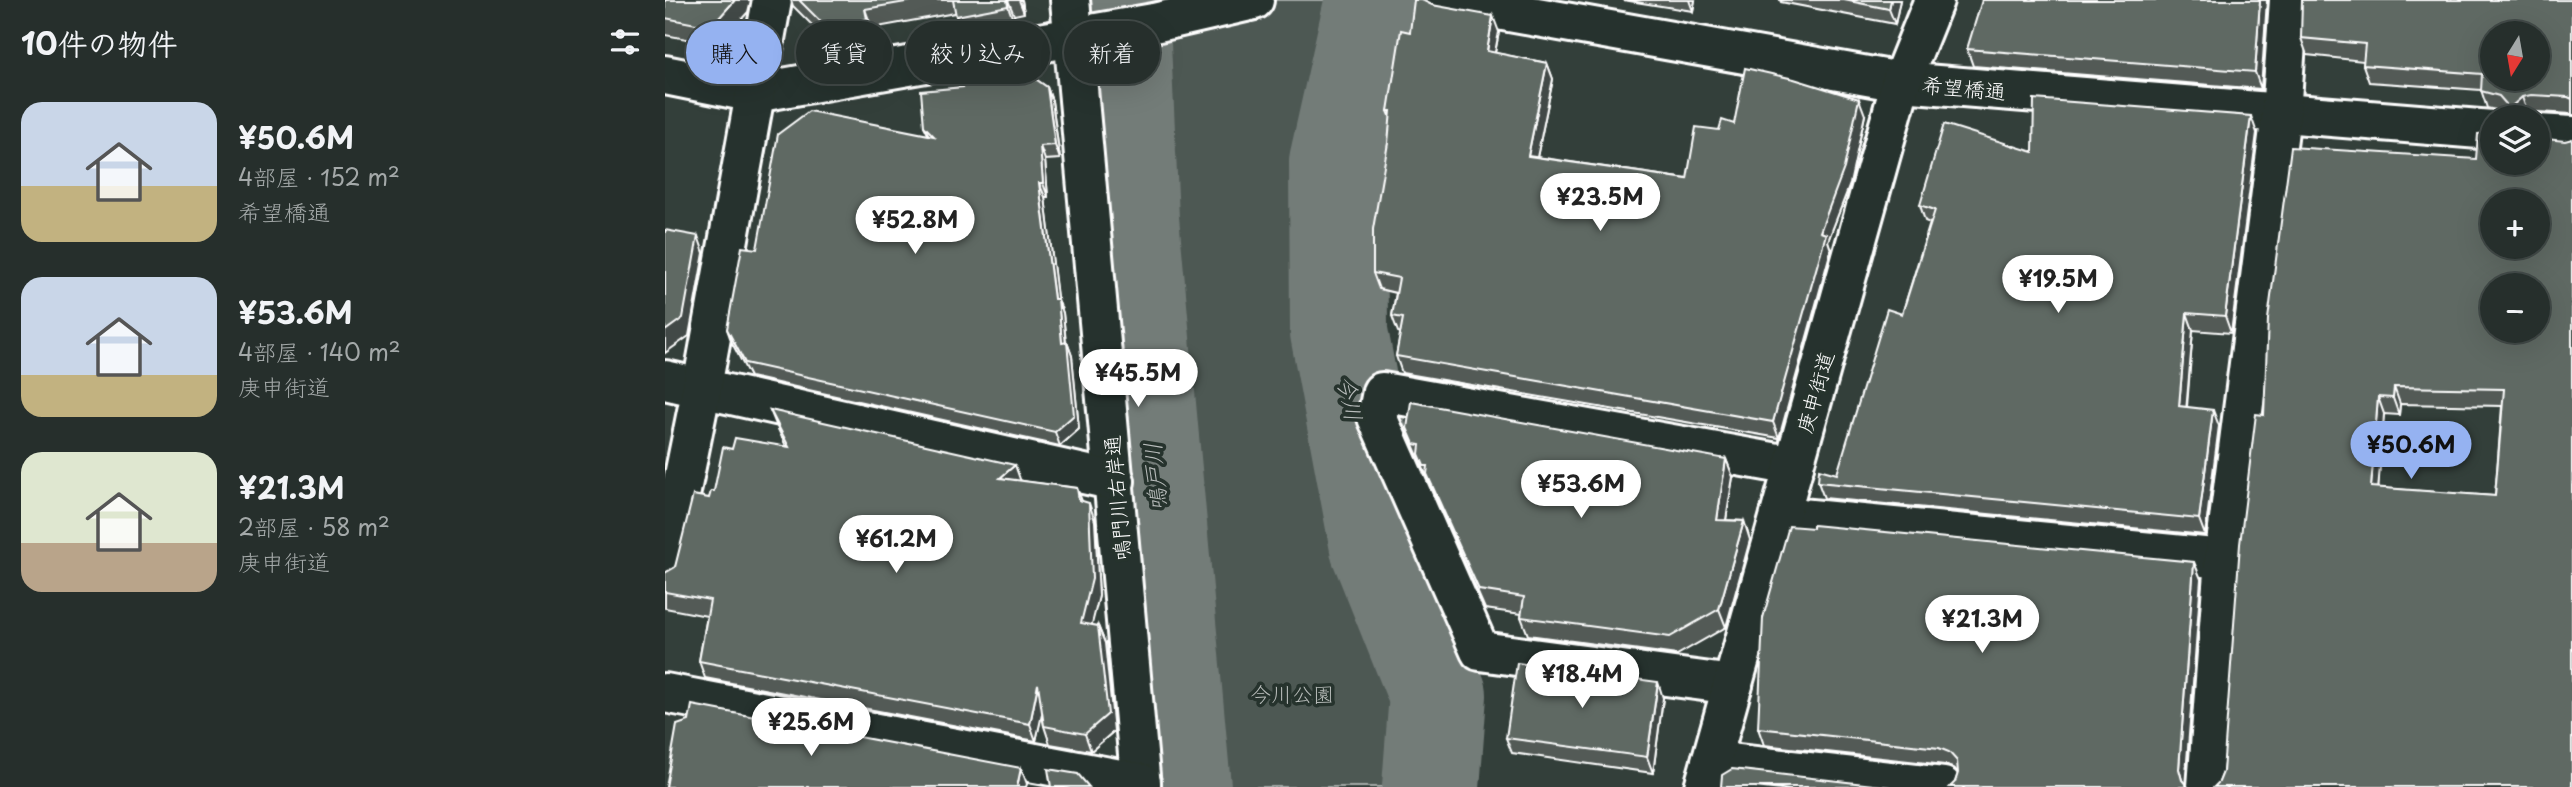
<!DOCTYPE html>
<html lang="ja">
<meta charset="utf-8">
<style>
:root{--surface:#262f2c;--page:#323b38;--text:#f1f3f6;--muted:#a4a9a9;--line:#424a48;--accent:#95b2f1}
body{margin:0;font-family:"Playpen Sans","Klee One",sans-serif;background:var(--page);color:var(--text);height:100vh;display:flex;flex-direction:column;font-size:26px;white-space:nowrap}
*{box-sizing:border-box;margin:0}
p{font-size:23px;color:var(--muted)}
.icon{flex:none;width:38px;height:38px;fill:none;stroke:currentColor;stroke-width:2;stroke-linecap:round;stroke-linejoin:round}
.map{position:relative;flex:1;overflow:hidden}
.panel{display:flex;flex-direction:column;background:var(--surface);width:665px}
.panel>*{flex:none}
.guide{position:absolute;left:21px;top:21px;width:665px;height:63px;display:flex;gap:14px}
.needle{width:46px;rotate:191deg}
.buttons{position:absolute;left:1815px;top:21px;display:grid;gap:14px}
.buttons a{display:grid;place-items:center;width:70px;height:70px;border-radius:50%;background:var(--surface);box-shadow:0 7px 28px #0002,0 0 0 2px var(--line);font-size:35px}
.price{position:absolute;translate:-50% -60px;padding:0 16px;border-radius:24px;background:#fff;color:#222;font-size:23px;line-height:46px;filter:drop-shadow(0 2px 4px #0008)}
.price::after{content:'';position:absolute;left:50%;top:42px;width:21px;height:16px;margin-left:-10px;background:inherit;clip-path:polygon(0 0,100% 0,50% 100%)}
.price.selected{background:var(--accent);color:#111}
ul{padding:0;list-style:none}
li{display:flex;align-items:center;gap:21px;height:175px;padding:0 21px}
li span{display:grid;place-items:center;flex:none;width:196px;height:140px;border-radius:21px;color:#555}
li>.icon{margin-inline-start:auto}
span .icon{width:84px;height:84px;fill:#fffc;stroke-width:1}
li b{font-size:30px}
h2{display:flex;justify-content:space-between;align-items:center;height:84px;padding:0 21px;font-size:30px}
.chip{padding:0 24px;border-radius:32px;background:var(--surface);box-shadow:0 7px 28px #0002,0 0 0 2px var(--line);font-size:24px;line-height:63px}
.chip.selected{background:var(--accent);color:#111}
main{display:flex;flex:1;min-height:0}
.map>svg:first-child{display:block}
.green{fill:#4d5853;stroke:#a6aca9;stroke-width:2}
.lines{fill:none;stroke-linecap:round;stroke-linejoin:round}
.river{stroke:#737b78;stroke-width:98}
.street-casing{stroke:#fff;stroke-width:44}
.street{stroke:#26332d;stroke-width:38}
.wall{fill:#525a56;stroke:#fff;stroke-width:2;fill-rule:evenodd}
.shaded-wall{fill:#424a46;stroke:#fff;stroke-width:2}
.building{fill:#5f6964;stroke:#fff;stroke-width:2;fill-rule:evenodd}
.labels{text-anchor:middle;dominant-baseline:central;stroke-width:7;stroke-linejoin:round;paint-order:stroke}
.street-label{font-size:21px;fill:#fff;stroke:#26332d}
.park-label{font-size:21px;fill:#b8bcba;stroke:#26332d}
.water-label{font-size:23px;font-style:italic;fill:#b9bdbc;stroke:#26332d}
</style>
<main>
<section class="panel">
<h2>10件の物件<svg class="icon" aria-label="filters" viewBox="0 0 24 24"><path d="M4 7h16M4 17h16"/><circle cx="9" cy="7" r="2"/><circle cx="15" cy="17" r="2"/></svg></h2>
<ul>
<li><span style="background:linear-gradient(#c9d6e8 60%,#c2b280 0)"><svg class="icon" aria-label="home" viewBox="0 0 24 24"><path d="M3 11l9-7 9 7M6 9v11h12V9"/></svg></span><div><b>¥50.6M</b><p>4部屋 · 152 m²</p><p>希望橋通</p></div></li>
<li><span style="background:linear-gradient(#c9d6e8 70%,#c2b280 0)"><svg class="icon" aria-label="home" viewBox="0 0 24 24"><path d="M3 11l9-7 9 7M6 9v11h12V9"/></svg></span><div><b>¥53.6M</b><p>4部屋 · 140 m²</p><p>庚申街道</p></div></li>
<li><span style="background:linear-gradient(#dfe7d0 65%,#b9a48a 0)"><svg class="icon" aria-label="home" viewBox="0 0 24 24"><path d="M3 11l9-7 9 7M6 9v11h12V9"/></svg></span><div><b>¥21.3M</b><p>2部屋 · 58 m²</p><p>庚申街道</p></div></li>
</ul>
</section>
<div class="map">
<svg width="1907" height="787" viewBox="0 0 1907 787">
<rect width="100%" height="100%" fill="#333f3a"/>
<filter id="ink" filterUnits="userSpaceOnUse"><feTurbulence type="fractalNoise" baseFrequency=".0143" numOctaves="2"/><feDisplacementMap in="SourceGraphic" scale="14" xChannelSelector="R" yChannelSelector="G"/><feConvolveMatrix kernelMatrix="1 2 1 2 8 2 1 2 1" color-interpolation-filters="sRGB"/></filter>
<g filter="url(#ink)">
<path class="green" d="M473 0H688L646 198 654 420 740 763 735 787H543L504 438Z"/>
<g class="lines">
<g class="river">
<path d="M455 0 465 219 517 787"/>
<path d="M709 0 673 162 674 332 714 547 773 695 766 787"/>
</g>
<g class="street-casing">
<g id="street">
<path d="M405 0 476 787"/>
<path d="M777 0 1236 82 1827 130"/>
<path d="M0 75 89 93 489 23 589 0"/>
<path d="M1872 134 1907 136"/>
<path d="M0 380 450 481"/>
<path d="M1115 516 1559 559"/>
<path d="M0 570 37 387 107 0"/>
<path d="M1068 685 815 651 712 417 717 392 1129 466"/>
<path d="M0 693 476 783"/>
<path d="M1046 761 1278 787"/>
<path d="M1039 787 1236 82 1269 0"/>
<path d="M1542 787 1559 559 1616 114 1624 0"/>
</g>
</g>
<use href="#street" class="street"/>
</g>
<g class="wall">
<path d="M0 0H86L83 12 53 45 0 35Z"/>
<path d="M126 0H357L359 13 349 15 350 25 297 34 290 13 207 28 209 38 167 45 128 6Z"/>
<path d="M958 0H1030L1028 11Z"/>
<path d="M1115 0H1235L1230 24 1116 2Z"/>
<path d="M1602 0 1596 89 1308 66 1302 49Z"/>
<path d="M1907 0V114L1873 112 1863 114 1859 117H1842V116L1840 112 1822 108 1816 90 1704 82 1698 65 1699 61 1642 55 1636 38Z"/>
<path d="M767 5 834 32 830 53 882 63 888 79 872 157 1022 179 1054 130 1069 124 1200 115 1185 184 1163 241 1166 250 1114 438 737 373 731 356 736 333 733 332 727 316 731 293 714 289 708 273 726 118 723 111Z"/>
<path d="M356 69 382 87 387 101 395 159 380 160 383 197H380L392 299 398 313 401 342H402L407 356 414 429 395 446 85 377 67 343 62 329 92 249 263 134 259 126 298 87Z"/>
<path d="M1592 133 1566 333 1528 330 1522 407 1554 426 1540 535 1159 498 1153 482 1172 474 1237 314 1265 223 1260 221 1255 205 1368 152Z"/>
<path d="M1811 159 1907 787 1554 782 1558 772 1599 415ZM1735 404 1837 406 1830 496 1713 488 1719 414 1734 415Z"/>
<path d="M105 410 355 481 412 488 417 501 430 521 434 596 426 625 433 626 440 643 449 731 426 751 385 744 379 726 377 713 371 741 40 678 34 661 42 616 0 608V573L10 567 44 498 49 491 67 449 121 446 112 427Z"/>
<path d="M742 428 1061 459 1068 477 1061 520 1079 521 1085 540 1061 627 1012 655 863 635 856 617 857 614 820 609 749 447Z"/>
<path d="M1536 579 1520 784 1290 782 1293 773 1290 769 1280 765 1099 745 1093 728Z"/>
<path d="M998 698 988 773 847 753 841 738Z"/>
</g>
<g class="shaded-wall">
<path d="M70 0H86L83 12 53 45 46 27Z"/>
<path d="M342 0H343L349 15 350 25 343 6Z"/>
<path d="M354 0H357L359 13Z"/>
<path d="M1024 0H1030L1028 11Z"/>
<path d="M1226 0H1235L1230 24 1224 9Z"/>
<path d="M1595 0H1602L1596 89 1590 72Z"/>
<path d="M200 9 207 28 209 38 202 19Z"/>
<path d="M828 16 834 32 827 67 822 51Z"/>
<path d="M882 63 888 79 869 172 863 156Z"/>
<path d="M382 87 387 101 395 159 390 145Z"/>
<path d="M1857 97 1863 114 1859 117H1844L1848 105Z"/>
<path d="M1194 99 1200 115 1185 184 1163 241 1166 250 1114 438 1108 422 1155 232Z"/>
<path d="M1586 116 1592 133 1566 333 1560 316Z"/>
<path d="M375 146 380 160 383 197 378 183Z"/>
<path d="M374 183 380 197 394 313 389 299Z"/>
<path d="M33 236 39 253 24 336 0 353V331Z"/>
<path d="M393 299 398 313 402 357 397 343Z"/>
<path d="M1522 313 1528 330 1520 423 1514 406Z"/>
<path d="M402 342 407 356 414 429 395 446 390 432Z"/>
<path d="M1729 387 1735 404 1734 415 1728 398Z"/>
<path d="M1713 397 1719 414 1712 504 1706 487Z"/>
<path d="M1548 410 1554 426 1540 535 1534 519Z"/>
<path d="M1061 459 1068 477 1058 538 1052 520Z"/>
<path d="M350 465 356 482 335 478Z"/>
<path d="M424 503 430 521 434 596 423 640 416 623Z"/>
<path d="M1079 521 1085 540 1061 627 1054 609Z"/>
<path d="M1529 562 1536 579 1520 787 1517 780 1514 769Z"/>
<path d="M433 626 440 643 449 731 426 751 420 734Z"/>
<path d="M993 682 998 698 988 773 982 757Z"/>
<path d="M373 684 380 701 371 741 365 724Z"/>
<path d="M356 768 362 784 361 787H352Z"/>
</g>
<g class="building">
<path d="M0 0H70L46 27 0 18Z"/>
<path d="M134 0H252L200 9 202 19 160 26Z"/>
<path d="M288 0H342L343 6 291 16Z"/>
<path d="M749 0H757L767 5 828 16 822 51 882 63 863 156 1022 179 1031 127 1054 130 1057 120 1069 124 1080 68 1129 79 1194 99 1179 168 1155 232 1161 234 1108 422 731 356 738 318 727 316 734 278 708 273V229L723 143 726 111H723L736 30 745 32Z"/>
<path d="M1179 0H1226L1224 9Z"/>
<path d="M1317 0H1595L1590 72 1302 49Z"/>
<path d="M1637 0H1907V99L1903 97 1866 95 1857 97 1848 105 1844 117H1842L1841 104 1834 96 1816 91 1817 74 1698 65 1700 44 1636 38ZM1827 33H1872V79H1827Z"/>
<path d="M350 55 352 66 382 87 390 145 375 146 378 183H374L389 299H393L397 343 402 342 409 415 390 432 80 363 62 329 77 247 92 249 113 134 144 111 269 136 259 126 256 91 298 87 297 83 302 82 299 64Z"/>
<path d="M1369 99 1586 116 1560 316 1522 313 1514 406 1548 410 1534 519 1153 482 1154 469 1172 474 1222 309 1237 314 1270 210 1255 205 1279 124 1368 152Z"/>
<path d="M1827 133V163H1872V138L1900 141 1907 139V787H1549L1554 782 1558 772 1575 544 1591 414 1599 415 1603 319 1626 147 1811 159 1813 134ZM1827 201H1872V247H1827ZM1827 285H1872V331H1827ZM1729 387 1839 389 1830 496 1706 487 1713 397 1728 398Z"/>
<path d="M0 230 33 236 18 318 0 331Z"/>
<path d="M746 402 1061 459 1052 520 1079 521 1054 609 1005 637 856 617 859 597 814 590 762 474 763 466H759L754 454 755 445 749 444 742 428Z"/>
<path d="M105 410 350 465 335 478 412 488 414 500 424 503 427 579 416 623 433 626 443 714 420 734 379 726 373 684 365 724 34 661 45 600 0 592V573L10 567 28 495 44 498 46 491H49L58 447 67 449 70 438 124 447Z"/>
<path d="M1148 525 1529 562 1514 769 1517 780 1523 787H1285L1290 782 1293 773 1292 761 1284 752 1274 748 1093 728 1098 618 1124 526 1148 528Z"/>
<path d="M852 663 993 682 982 757 841 738Z"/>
<path d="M27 705 356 768 352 787H1L12 725 24 721Z"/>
<path d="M383 769 413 774 424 787H386Z"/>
<path d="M1067 769 1226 787H1056L1057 775Z"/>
</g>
</g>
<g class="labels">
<g class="street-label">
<text transform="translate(1299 87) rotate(5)">希望橋通</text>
<text transform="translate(1149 392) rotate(-74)">庚申街道</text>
<text transform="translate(451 498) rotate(-95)">鳴門川右岸通</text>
</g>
<g class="park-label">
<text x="627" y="693">今川公園</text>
</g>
<g class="water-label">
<text transform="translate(686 398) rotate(79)">今川</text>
<text transform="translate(489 477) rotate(-95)">鳴戸川</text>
</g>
</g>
</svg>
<div class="buttons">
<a><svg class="needle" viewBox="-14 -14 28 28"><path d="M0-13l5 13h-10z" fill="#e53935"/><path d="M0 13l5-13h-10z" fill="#a4a9a9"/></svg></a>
<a><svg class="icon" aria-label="layers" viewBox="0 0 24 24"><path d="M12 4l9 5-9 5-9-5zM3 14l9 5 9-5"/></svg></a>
<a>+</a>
<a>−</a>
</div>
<b class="price" style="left:935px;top:233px">¥23.5M</b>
<b class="price" style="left:250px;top:256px">¥52.8M</b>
<b class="price" style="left:1393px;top:315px">¥19.5M</b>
<b class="price" style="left:473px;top:409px">¥45.5M</b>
<b class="price selected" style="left:1746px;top:481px">¥50.6M</b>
<b class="price" style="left:916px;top:520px">¥53.6M</b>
<b class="price" style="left:231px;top:575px">¥61.2M</b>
<b class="price" style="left:1317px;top:655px">¥21.3M</b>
<b class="price" style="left:917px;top:710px">¥18.4M</b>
<b class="price" style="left:146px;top:758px">¥25.6M</b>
<div class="guide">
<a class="chip selected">購入</a>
<a class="chip">賃貸</a>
<a class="chip">絞り込み</a>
<a class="chip">新着</a>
</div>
</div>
</main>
